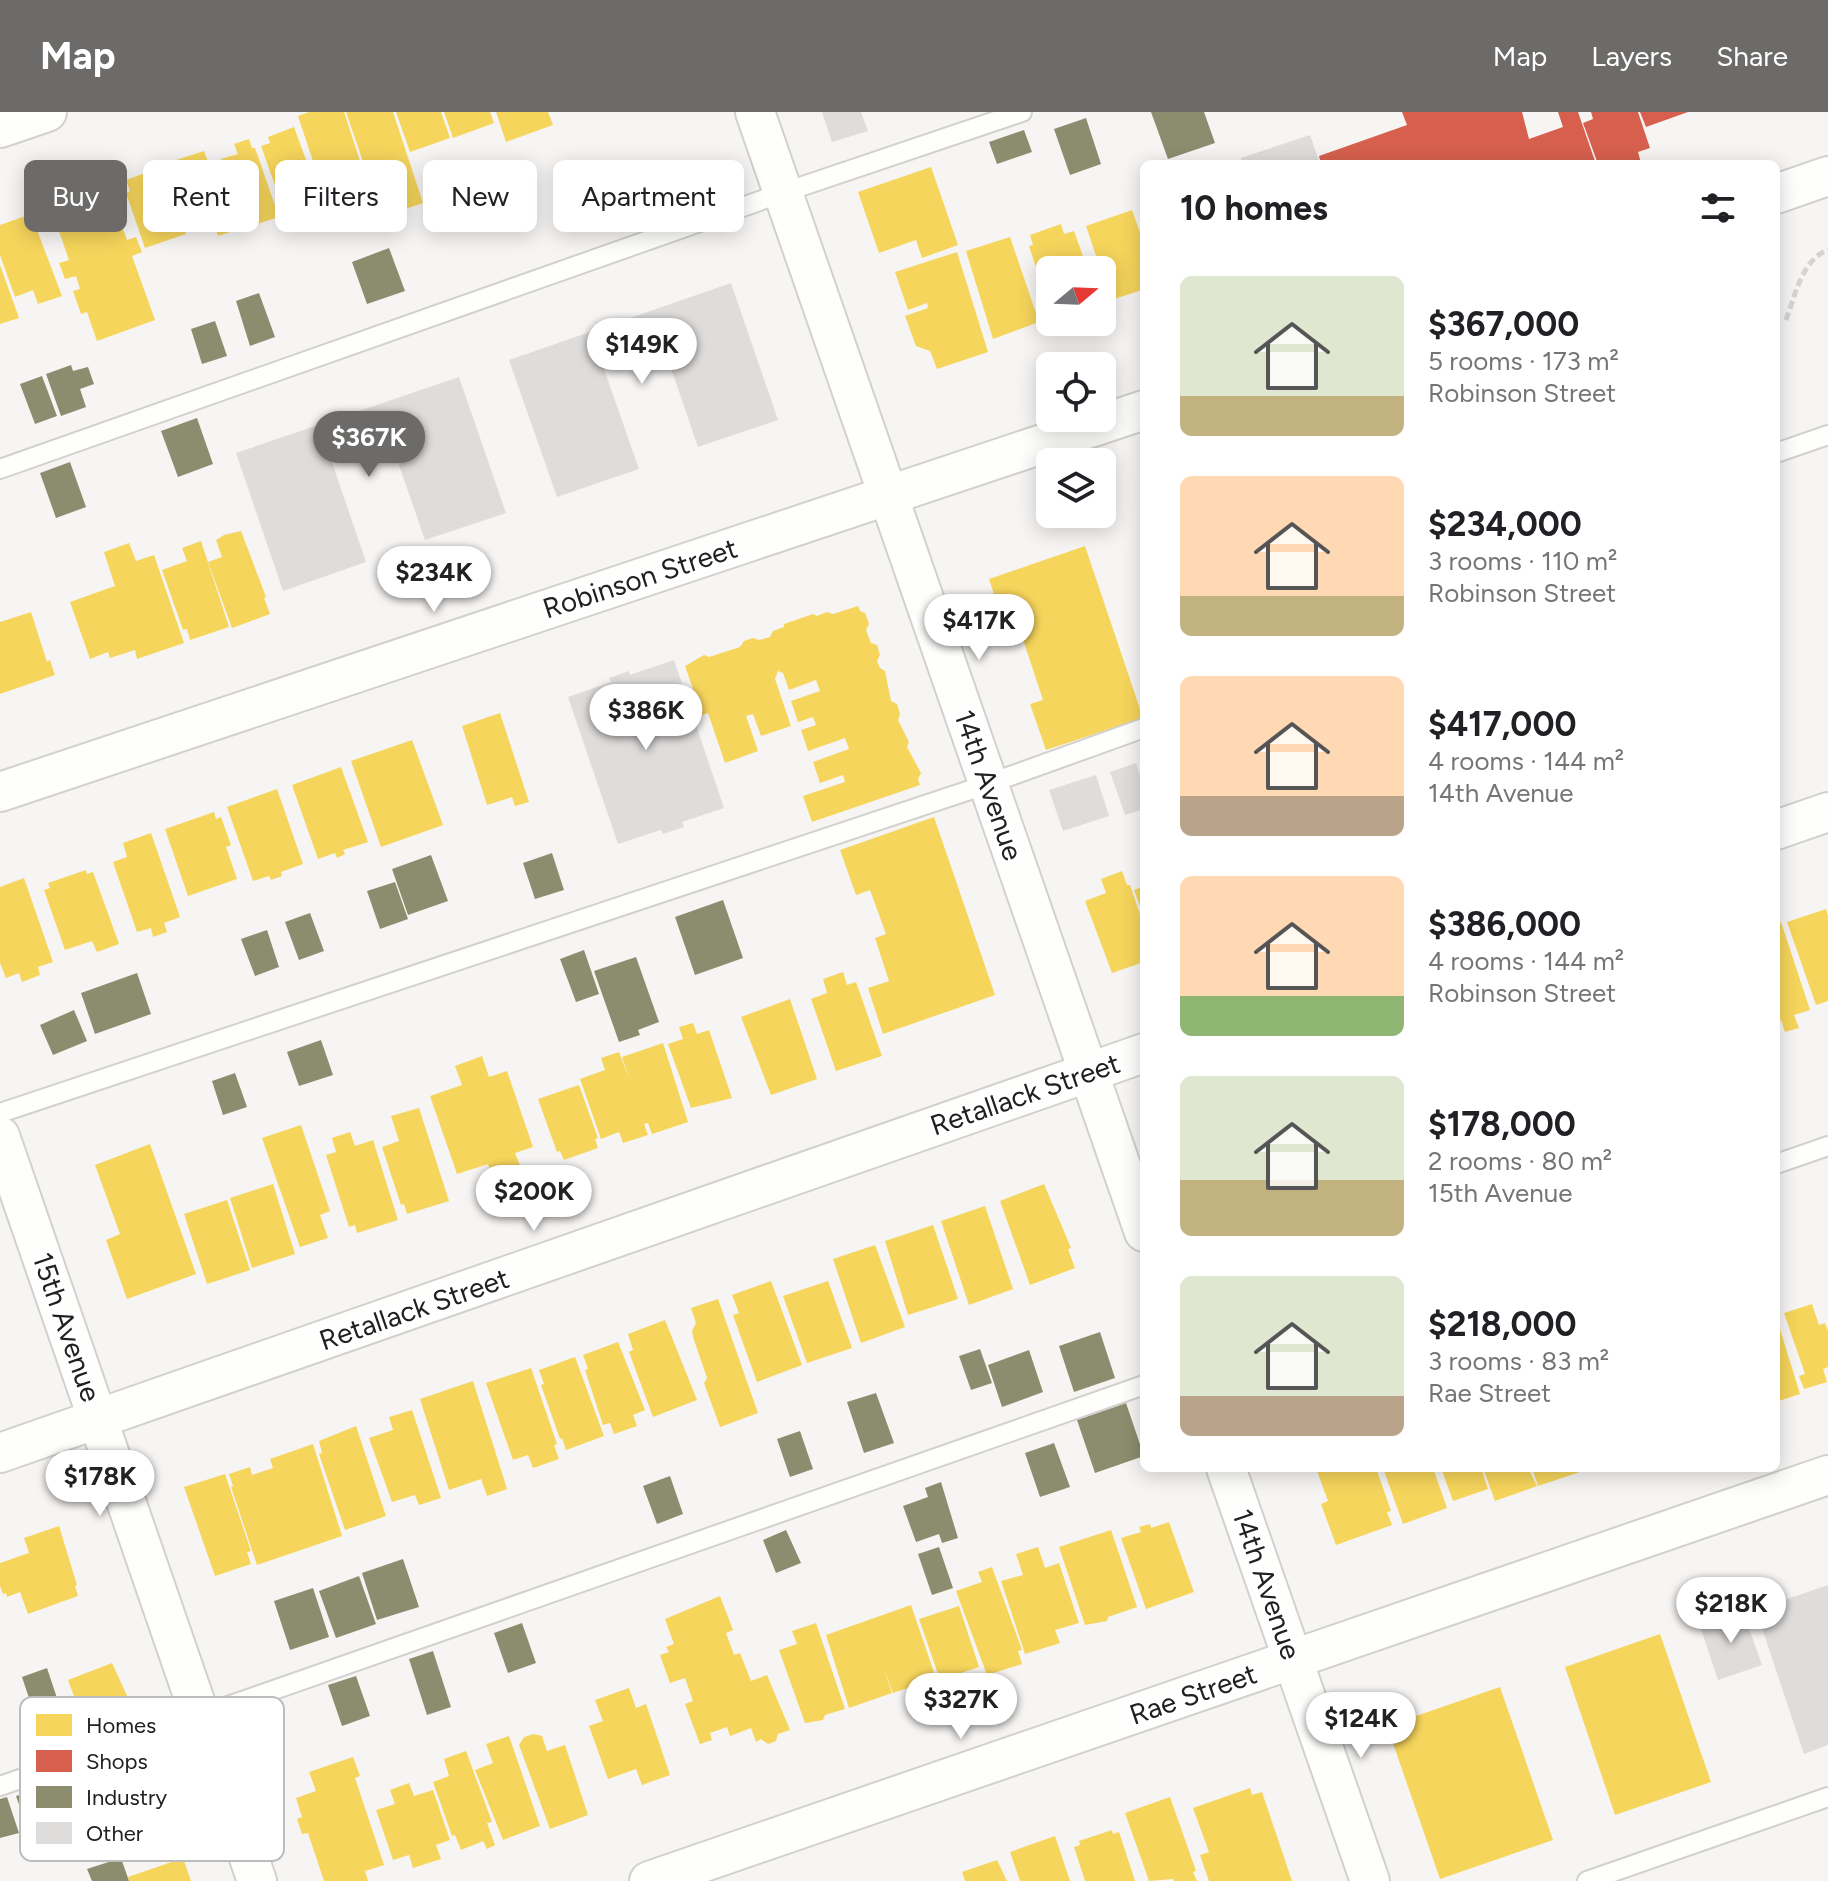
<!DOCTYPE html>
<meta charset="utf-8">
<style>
:root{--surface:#fff;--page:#f2f2f2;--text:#202124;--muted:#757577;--accent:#6c6b69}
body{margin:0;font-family:Figtree,sans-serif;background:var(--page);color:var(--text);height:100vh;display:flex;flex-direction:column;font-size:30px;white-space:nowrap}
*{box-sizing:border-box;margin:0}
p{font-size:26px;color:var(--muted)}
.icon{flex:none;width:44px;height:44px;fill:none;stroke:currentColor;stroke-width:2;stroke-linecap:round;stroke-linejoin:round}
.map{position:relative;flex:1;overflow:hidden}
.sheet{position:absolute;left:1140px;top:48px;width:640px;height:1312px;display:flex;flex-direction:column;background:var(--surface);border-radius:12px;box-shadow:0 4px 20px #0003}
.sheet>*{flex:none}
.guide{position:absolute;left:24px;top:48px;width:760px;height:72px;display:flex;gap:16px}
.needle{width:52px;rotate:71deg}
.tools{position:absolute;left:1036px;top:144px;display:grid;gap:16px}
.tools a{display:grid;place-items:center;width:80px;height:80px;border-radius:12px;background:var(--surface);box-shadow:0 4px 20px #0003;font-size:40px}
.price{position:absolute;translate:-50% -68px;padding:0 18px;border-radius:28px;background:#fff;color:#222;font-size:26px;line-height:52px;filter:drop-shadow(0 2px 4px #0008)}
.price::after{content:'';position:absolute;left:50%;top:48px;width:24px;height:18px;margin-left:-12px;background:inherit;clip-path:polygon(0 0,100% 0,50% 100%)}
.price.current{background:var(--accent);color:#fff}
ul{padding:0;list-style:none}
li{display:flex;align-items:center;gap:24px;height:200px;padding:0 40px}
li span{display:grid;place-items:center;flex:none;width:224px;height:160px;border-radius:12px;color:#555}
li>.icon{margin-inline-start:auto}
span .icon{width:96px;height:96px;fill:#fffc;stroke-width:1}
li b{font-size:34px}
h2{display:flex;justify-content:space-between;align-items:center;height:96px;padding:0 40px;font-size:34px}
.tag{padding:0 28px;border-radius:12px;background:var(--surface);box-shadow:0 4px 20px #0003;font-size:28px;line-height:72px}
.tag.current{background:var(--accent);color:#fff}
header{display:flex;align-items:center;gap:48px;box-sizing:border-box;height:112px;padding:0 40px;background:var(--accent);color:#fff}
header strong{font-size:38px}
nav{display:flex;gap:44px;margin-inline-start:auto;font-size:28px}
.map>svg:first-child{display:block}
.homes{fill:#f6d55c}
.shops{fill:#d6604d}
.industry{fill:#8c8c6e}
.building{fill:#dfdddc}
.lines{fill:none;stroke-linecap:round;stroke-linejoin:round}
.service-casing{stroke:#d2d1cf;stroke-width:22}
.minor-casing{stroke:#d2d1cf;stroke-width:42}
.path{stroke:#d5d4d3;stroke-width:5;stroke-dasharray:8 4;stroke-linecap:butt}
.service{stroke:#fefefd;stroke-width:18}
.minor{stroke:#fefefd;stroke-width:38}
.labels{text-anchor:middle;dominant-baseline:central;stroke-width:8;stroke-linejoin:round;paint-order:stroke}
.street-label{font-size:28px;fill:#21201f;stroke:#fff}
.key{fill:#fff;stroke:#bcbcbc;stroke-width:2}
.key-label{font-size:22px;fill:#21201f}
</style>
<header>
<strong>Map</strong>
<nav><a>Map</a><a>Layers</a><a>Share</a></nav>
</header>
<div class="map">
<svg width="1828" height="1769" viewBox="0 0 1828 1769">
<rect width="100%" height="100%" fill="#f7f5f3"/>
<g class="homes">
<path d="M309 0H344L363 58 321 73 298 4Z"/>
<path d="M346 0H393L423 91 384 104 376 81 374 82Z"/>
<path d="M396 0H441L450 26 410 40Z"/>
<path d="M444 0H490L494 11 453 26Z"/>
<path d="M496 0H548L553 13 506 30Z"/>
<path d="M294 15 322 92 286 104 261 34 270 31 268 25Z"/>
<path d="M249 27 252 36H255L279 105 245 116 221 47 238 42 234 32Z"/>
<path d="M204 39 208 50 212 48 236 118 218 124 214 111 190 120 172 66 175 65 170 50Z"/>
<path d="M162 55 186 122 145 136 126 81 130 79 126 68Z"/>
<path d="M931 55 958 133 922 146 916 128 879 141 858 80Z"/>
<path d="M112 87 127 128 136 125 142 140 132 144 155 208 97 229 87 200 81 202 73 179 80 177 76 164 65 167 59 151 69 148 55 108Z"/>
<path d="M1132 98 1144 132V171L1140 173 1142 178 1111 188 1086 114Z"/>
<path d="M31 102 62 184 38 192 33 178 15 185 0 143V113Z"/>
<path d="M1061 112 1064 122 1074 119 1088 158H1050L1049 195 1029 134 1033 133 1030 123Z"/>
<path d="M1010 125 1039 210 993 227 966 139Z"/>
<path d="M957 140 988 240 937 257 930 239 916 234 905 204 928 196 927 191 908 198 895 160Z"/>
<path d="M0 153 19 206 0 212Z"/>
<path d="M241 419 266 485 264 486 270 502 232 516 208 450 222 445 216 428 224 423Z"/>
<path d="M201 429 229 515 190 528 187 517 183 518 162 458 187 449 182 436Z"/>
<path d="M129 431 136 449 154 443 184 531 137 547 135 538 110 546 108 540 90 547 70 490 115 474 104 440Z"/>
<path d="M1085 434 1143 606 1046 638 1030 592 1043 588 1018 512 1005 516 989 467Z"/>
<path d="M858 494 860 499 865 501 869 512 866 518 871 531 877 533 880 543 877 549 880 556 885 559 891 589 897 592 900 602 898 608 909 630 907 635 921 661 918 667 920 673 812 710 803 684 845 670 843 663 820 671 813 650 849 637 845 626 808 639 801 618 816 613 813 605 798 610 791 589 820 579 816 568 789 578 783 561 778 559 775 567 791 614 761 624 753 602 746 604 758 639 725 651 708 601 702 603 685 554 704 543 709 545 740 535 744 529 753 526 759 528 770 525 773 519 784 515V512L813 502 817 504 827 500 833 502Z"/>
<path d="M31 500 47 550 50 548 55 563 0 582V510Z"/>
<path d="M500 601 529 690 515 694 512 685 487 693 462 614Z"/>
<path d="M412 628 443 713 381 735 351 649Z"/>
<path d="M341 655 368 730 343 738 345 742 337 746 335 741 318 747 292 673Z"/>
<path d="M277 677 303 752 281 760 282 764 271 768 269 764 253 769 227 695Z"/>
<path d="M214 700 216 707 221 705 231 733 226 735 237 767 188 784 165 717Z"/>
<path d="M934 705 995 883 883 922 868 876 889 869 875 826 886 822 870 778 856 783 840 738Z"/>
<path d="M151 721 180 805 164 811 167 820 153 825 151 816 137 820 113 750 127 745 123 731Z"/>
<path d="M86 758 87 762 93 760 119 832 97 840 92 829 65 838 44 778 50 776 48 771Z"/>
<path d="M1122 759 1127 773H1130L1144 814V850L1112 861 1085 789 1106 781 1101 767Z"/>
<path d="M24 766 53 850 38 855 40 863 22 870 19 861 6 866 0 851V775Z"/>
<path d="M1144 774V806L1134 778Z"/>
<path d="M1826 797 1828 804V889L1816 893 1787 810Z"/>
<path d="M1781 810 1810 898 1794 903 1799 916 1785 920 1781 908 1776 910V812Z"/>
<path d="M843 860 847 873 856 870 882 944 836 959 811 887 827 881 823 867Z"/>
<path d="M790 887 817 967 771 983 741 905Z"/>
<path d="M693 911 697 922 709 918 732 986 691 996 668 932 683 927 679 915Z"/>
<path d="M663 931 688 1010 652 1022 648 1011 644 1012 648 1023 623 1031 619 1020 601 1027 580 967 605 958 601 946 619 940 630 968 622 945Z"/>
<path d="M482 944 489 965 507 959 533 1035 515 1041 523 1061 495 1070 488 1052 457 1062 430 984 462 973 455 954Z"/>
<path d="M579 973 598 1026 595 1027 598 1036 564 1048 560 1039 557 1040 538 987Z"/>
<path d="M419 996 449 1089 407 1102 404 1092 401 1093 382 1035 399 1029 391 1004Z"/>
<path d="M301 1013 330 1099 320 1103 328 1126 300 1135 262 1026Z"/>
<path d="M350 1020 355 1034 373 1028 398 1108 357 1121 355 1113 349 1115 326 1043 336 1040 332 1026Z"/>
<path d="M150 1032 196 1162 127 1187 106 1128 120 1122 95 1053Z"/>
<path d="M273 1072 295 1142 252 1156 230 1086Z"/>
<path d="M1044 1072 1071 1136 1068 1137 1075 1156 1030 1173 1000 1089Z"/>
<path d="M227 1088 250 1158 207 1172 184 1102Z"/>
<path d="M985 1094 1013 1177 969 1193 941 1109Z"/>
<path d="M933 1113 958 1187 908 1203 885 1129Z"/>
<path d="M875 1133 905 1215 861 1231 833 1147Z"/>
<path d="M771 1169 802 1253 757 1270 733 1203 739 1201 732 1183Z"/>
<path d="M828 1169 852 1236 807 1251 783 1184Z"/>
<path d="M718 1187 758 1301 720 1315 704 1271 707 1266 693 1225 692 1219 696 1211 691 1196Z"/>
<path d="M1812 1192 1819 1213 1825 1211 1828 1219V1255L1823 1257 1827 1270 1804 1277 1799 1264 1805 1262 1784 1201Z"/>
<path d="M1776 1204 1800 1282 1776 1290Z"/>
<path d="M665 1208 697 1288 653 1305 629 1240 633 1238 628 1222Z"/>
<path d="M618 1230 645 1298 633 1303 637 1314 614 1322 610 1311 603 1313 585 1258 588 1257 583 1243Z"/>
<path d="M575 1245 604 1324 566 1338 562 1326 560 1327 541 1273 544 1272 539 1258Z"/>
<path d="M531 1256 557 1332 554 1333 559 1347 533 1356 528 1343 513 1348 486 1271Z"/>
<path d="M473 1269 507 1377 487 1384 481 1367 449 1378 420 1287Z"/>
<path d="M412 1298 441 1386 419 1393 415 1383 392 1390 369 1326 393 1318 389 1305Z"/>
<path d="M356 1314 386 1404 345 1418 319 1342 322 1341 319 1329Z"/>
<path d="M313 1332 342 1424 257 1453 231 1375 233 1374 229 1362 250 1355 252 1363 273 1356 270 1347Z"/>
<path d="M1325 1356H1376L1391 1399 1387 1400 1392 1413 1336 1433 1321 1392 1328 1389 1317 1359Z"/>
<path d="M1383 1356H1433L1447 1396 1403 1412Z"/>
<path d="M1441 1356H1481L1488 1377 1453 1389Z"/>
<path d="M1483 1356H1528L1537 1374 1495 1389Z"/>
<path d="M1532 1356H1579L1580 1360 1538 1374Z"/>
<path d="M225 1362 251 1439 247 1440 251 1452 215 1464 184 1375Z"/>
<path d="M1169 1410 1194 1480 1146 1497 1121 1426 1141 1420 1139 1415 1150 1412 1151 1416Z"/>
<path d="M59 1414 77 1473 75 1474 78 1484 28 1502 20 1480 7 1485 6 1481 3 1482 0 1474V1451L29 1441 24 1426Z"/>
<path d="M1111 1418 1137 1495 1108 1505 1107 1509 1085 1513 1059 1435Z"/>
<path d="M1038 1435 1045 1456 1059 1451 1079 1511 1055 1518 1060 1531 1025 1542 1001 1469 1023 1463 1016 1442Z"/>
<path d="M992 1455 1022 1538 1018 1539 1022 1552 987 1563 956 1479 982 1470 978 1460Z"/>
<path d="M720 1484 733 1518 726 1521 734 1543 740 1541 751 1569 767 1563 790 1618 778 1622 776 1629 768 1632 761 1627 756 1630 751 1616 730 1624 727 1615 710 1621 712 1628 700 1632 685 1592 693 1589 685 1566 670 1571 660 1543 669 1540 666 1535 674 1532 665 1507Z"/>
<path d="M911 1493 936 1566 893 1581 884 1557 892 1581 849 1596 826 1523Z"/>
<path d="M959 1494 979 1555 940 1568 919 1507Z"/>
<path d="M816 1511 845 1597 825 1603 823 1608 805 1611 779 1538 797 1532 792 1519Z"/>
<path d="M1660 1522 1711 1670 1615 1703 1565 1555Z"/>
<path d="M112 1551 136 1603 125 1607 124 1604 86 1617 68 1568Z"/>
<path d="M1500 1575 1553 1728 1440 1767 1387 1614Z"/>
<path d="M629 1576 636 1596 646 1592 670 1663 642 1673 636 1657 608 1667 589 1614 603 1609 595 1588Z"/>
<path d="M534 1622 542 1624 547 1639 565 1633 588 1703 550 1717 519 1633 524 1625Z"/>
<path d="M509 1624 540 1714 503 1728 475 1658 493 1651 486 1632Z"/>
<path d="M466 1639 492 1710 487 1711 495 1733 487 1737 483 1729 461 1738 455 1723 452 1724 433 1670 449 1664 444 1647Z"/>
<path d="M353 1645 360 1664 355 1666 384 1753 365 1759 368 1769H324L308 1721 302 1722 297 1707 302 1705 296 1686 316 1679 309 1660Z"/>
<path d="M409 1671 414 1684 433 1678 450 1728 436 1733 441 1747 413 1756 409 1743 393 1748 376 1698 395 1692 390 1678Z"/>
<path d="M1250 1676 1252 1683 1262 1680 1292 1769H1209L1200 1743 1209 1740 1193 1696Z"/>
<path d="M1170 1685 1196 1759 1193 1760 1197 1769H1174L1173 1767 1149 1769 1125 1701Z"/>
<path d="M1112 1718 1113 1722 1119 1720 1135 1769H1085L1074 1735 1080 1733 1079 1729Z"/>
<path d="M1055 1724 1070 1769H1020L1010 1740Z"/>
<path d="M183 1746 191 1769H129L128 1765Z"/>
<path d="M997 1748 1007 1769H965L962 1760Z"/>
</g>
<g class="shops">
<path d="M1402 0H1522L1529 27 1563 15 1558 0H1578L1596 52H1321L1319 44 1407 13Z"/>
<path d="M1591 0H1638L1650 36 1638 40 1641 51 1598 52 1583 11 1593 7Z"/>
<path d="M1640 0H1688L1646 15Z"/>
</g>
<g class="industry">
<path d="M1151 0H1204L1215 31 1168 47Z"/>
<path d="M1086 6 1101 52 1070 63 1054 17Z"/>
<path d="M1024 18 1032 40 997 52 989 30Z"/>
<path d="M623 67 633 102 594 114 583 79Z"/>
<path d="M389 136 405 179 367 192 352 150Z"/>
<path d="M259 181 275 225 250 234 236 189Z"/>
<path d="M215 209 227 244 202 252 191 217Z"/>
<path d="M71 253 73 259 88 255 94 272 80 277 86 295 61 304 46 262Z"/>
<path d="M42 264 57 304 35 312 20 272Z"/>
<path d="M197 306 213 352 178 365 161 319Z"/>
<path d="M70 350 86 395 56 406 40 361Z"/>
<path d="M552 741 564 778 535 787 523 751Z"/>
<path d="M431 743 448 789 408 803 392 757Z"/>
<path d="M395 770 408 807 380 817 367 779Z"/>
<path d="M723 788 743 846 695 863 675 805Z"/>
<path d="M310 801 324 839 299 848 285 810Z"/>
<path d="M267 818 279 855 255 864 241 827Z"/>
<path d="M584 838 599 882 576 890 560 847Z"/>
<path d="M636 845 659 910 638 918 640 923 619 930 594 859Z"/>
<path d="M137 861 151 902 95 922 81 881Z"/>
<path d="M74 898 87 929 53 943 40 913Z"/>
<path d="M321 928 333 963 299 974 287 940Z"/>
<path d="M235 961 247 995 223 1003 212 969Z"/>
<path d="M1100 1220 1115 1266 1074 1280 1059 1234Z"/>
<path d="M980 1237 992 1271 971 1278 959 1244Z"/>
<path d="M1029 1238 1043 1280 1002 1295 988 1253Z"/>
<path d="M876 1281 894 1331 864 1341 847 1290Z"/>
<path d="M1126 1291 1144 1344 1095 1361 1077 1308Z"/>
<path d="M800 1319 813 1357 790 1365 777 1327Z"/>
<path d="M1054 1331 1070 1375 1040 1385 1025 1341Z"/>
<path d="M670 1364 683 1402 657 1412 643 1374Z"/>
<path d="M941 1370 958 1426 942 1431 939 1422 916 1430 903 1394 928 1385 925 1376Z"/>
<path d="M786 1418 801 1451 776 1461 763 1428Z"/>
<path d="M939 1435 953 1476 932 1483 918 1442Z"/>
<path d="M403 1447 419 1495 377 1508 362 1461Z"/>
<path d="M359 1464 376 1512 336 1526 319 1479Z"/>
<path d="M313 1476 329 1525 290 1538 274 1489Z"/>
<path d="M522 1511 536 1551 508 1561 494 1521Z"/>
<path d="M433 1539 451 1595 427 1603 409 1547Z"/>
<path d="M47 1556 63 1604 38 1613 22 1565Z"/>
<path d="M356 1564 370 1604 342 1614 328 1573Z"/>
<path d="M46 1674 58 1710 29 1721 16 1684Z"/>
<path d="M7 1685 19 1721 0 1726V1687Z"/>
<path d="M121 1746 129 1769H92L87 1757Z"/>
</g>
<g class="building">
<path d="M822 0H861L868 19 832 30Z"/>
<path d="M1310 23 1320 52H1243L1241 46Z"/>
<path d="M731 171 778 308 698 335 664 236 604 257 639 357 557 385 509 248Z"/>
<path d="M459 265 506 401 425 428 391 330 332 350 366 450 283 479 236 341Z"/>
<path d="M674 548 724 696 682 710 684 715 663 722 661 718 618 732 568 585 611 570 609 566 629 559 630 563Z"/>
<path d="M1136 651 1144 675V697L1125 703 1110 660Z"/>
<path d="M1096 663 1109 704 1063 719 1049 678Z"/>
<path d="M1828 1473V1633L1804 1642 1756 1498Z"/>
<path d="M1743 1499 1762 1553 1718 1568 1700 1514 1716 1505 1720 1507Z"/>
</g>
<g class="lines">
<g class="service-casing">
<g id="service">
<path d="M1776 341 1828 323"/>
<path d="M0 357 782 81 1022 0"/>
<path d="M0 1001 988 672 1144 616"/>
<path d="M1776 1052 1828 1034"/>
<path d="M0 1674 1144 1273"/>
<path d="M1587 1769 1828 1685"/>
</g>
</g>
<g class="minor-casing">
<g id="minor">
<path d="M755 0 1144 1120"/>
<path d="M0 16 47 0"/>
<path d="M1776 82 1828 64"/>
<path d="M0 680 1144 298"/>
<path d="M1776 718 1828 700"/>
<path d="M0 1024 257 1769"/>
<path d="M0 1341 1144 941"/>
<path d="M1226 1356 1370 1769"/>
<path d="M649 1769 1828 1363"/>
</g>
</g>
<path class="path" d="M1786 208C1795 184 1802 147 1828 138"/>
<use href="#service" class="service"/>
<use href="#minor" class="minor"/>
</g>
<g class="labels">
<g class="street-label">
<text transform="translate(640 466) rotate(-18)">Robinson Street</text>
<text transform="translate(989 673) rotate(71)">14th Avenue</text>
<text transform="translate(1025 982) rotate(-19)">Retallack Street</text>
<text transform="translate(414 1197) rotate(-19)">Retallack Street</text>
<text transform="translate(67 1215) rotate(71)">15th Avenue</text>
<text transform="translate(1267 1472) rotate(71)">14th Avenue</text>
<text transform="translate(1193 1582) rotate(-19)">Rae Street</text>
</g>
</g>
<rect x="20" y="1585" width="264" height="164" rx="12" class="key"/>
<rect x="36" y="1602" width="36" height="22" fill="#f6d55c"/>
<rect x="36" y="1638" width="36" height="22" fill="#d6604d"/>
<rect x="36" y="1674" width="36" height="22" fill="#8c8c6e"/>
<rect x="36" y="1710" width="36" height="22" fill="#dfdddc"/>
<g class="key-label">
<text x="86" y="1621">Homes</text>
<text x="86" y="1657">Shops</text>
<text x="86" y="1693">Industry</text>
<text x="86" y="1729">Other</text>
</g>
</svg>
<div class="tools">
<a><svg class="needle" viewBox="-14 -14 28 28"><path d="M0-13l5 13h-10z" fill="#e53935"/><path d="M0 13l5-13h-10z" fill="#757577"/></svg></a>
<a><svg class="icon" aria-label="locate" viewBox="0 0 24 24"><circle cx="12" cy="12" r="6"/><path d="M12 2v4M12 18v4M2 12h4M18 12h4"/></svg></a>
<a><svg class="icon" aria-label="layers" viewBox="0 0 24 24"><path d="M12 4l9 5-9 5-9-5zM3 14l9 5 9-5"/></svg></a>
</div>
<b class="price" style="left:642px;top:274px">$149K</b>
<b class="price current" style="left:369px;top:367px">$367K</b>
<b class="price" style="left:434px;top:502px">$234K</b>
<b class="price" style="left:979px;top:550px">$417K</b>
<b class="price" style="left:646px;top:640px">$386K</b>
<b class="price" style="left:534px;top:1121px">$200K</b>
<b class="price" style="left:100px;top:1406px">$178K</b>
<b class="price" style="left:1731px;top:1533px">$218K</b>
<b class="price" style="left:961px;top:1629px">$327K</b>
<b class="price" style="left:1361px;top:1648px">$124K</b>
<div class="guide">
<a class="tag current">Buy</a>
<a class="tag">Rent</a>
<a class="tag">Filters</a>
<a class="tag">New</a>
<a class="tag">Apartment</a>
</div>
<section class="sheet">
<h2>10 homes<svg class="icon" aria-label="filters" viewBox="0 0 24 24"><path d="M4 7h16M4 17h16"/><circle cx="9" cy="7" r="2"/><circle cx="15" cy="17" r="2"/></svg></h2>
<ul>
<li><span style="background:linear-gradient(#dfe7d0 75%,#c2b280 0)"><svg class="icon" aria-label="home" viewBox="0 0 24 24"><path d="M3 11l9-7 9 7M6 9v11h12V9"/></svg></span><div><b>$367,000</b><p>5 rooms · 173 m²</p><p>Robinson Street</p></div></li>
<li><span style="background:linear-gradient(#ffd9b3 75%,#c2b280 0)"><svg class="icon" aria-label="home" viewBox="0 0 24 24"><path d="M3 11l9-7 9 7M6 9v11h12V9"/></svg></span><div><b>$234,000</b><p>3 rooms · 110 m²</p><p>Robinson Street</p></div></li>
<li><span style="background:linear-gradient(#ffd9b3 75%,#b9a48a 0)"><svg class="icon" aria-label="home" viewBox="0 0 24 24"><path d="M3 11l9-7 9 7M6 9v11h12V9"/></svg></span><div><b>$417,000</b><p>4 rooms · 144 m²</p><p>14th Avenue</p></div></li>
<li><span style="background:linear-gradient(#ffd9b3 75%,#8fb573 0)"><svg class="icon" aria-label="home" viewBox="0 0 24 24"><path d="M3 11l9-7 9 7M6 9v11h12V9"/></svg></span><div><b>$386,000</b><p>4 rooms · 144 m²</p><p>Robinson Street</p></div></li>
<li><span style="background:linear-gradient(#dfe7d0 65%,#c2b280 0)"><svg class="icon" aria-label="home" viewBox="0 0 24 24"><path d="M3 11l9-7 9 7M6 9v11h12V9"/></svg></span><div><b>$178,000</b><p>2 rooms · 80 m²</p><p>15th Avenue</p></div></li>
<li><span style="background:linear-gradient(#dfe7d0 75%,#b9a48a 0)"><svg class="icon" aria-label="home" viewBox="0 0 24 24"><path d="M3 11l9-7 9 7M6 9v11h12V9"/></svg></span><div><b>$218,000</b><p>3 rooms · 83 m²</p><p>Rae Street</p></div></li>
</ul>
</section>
</div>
